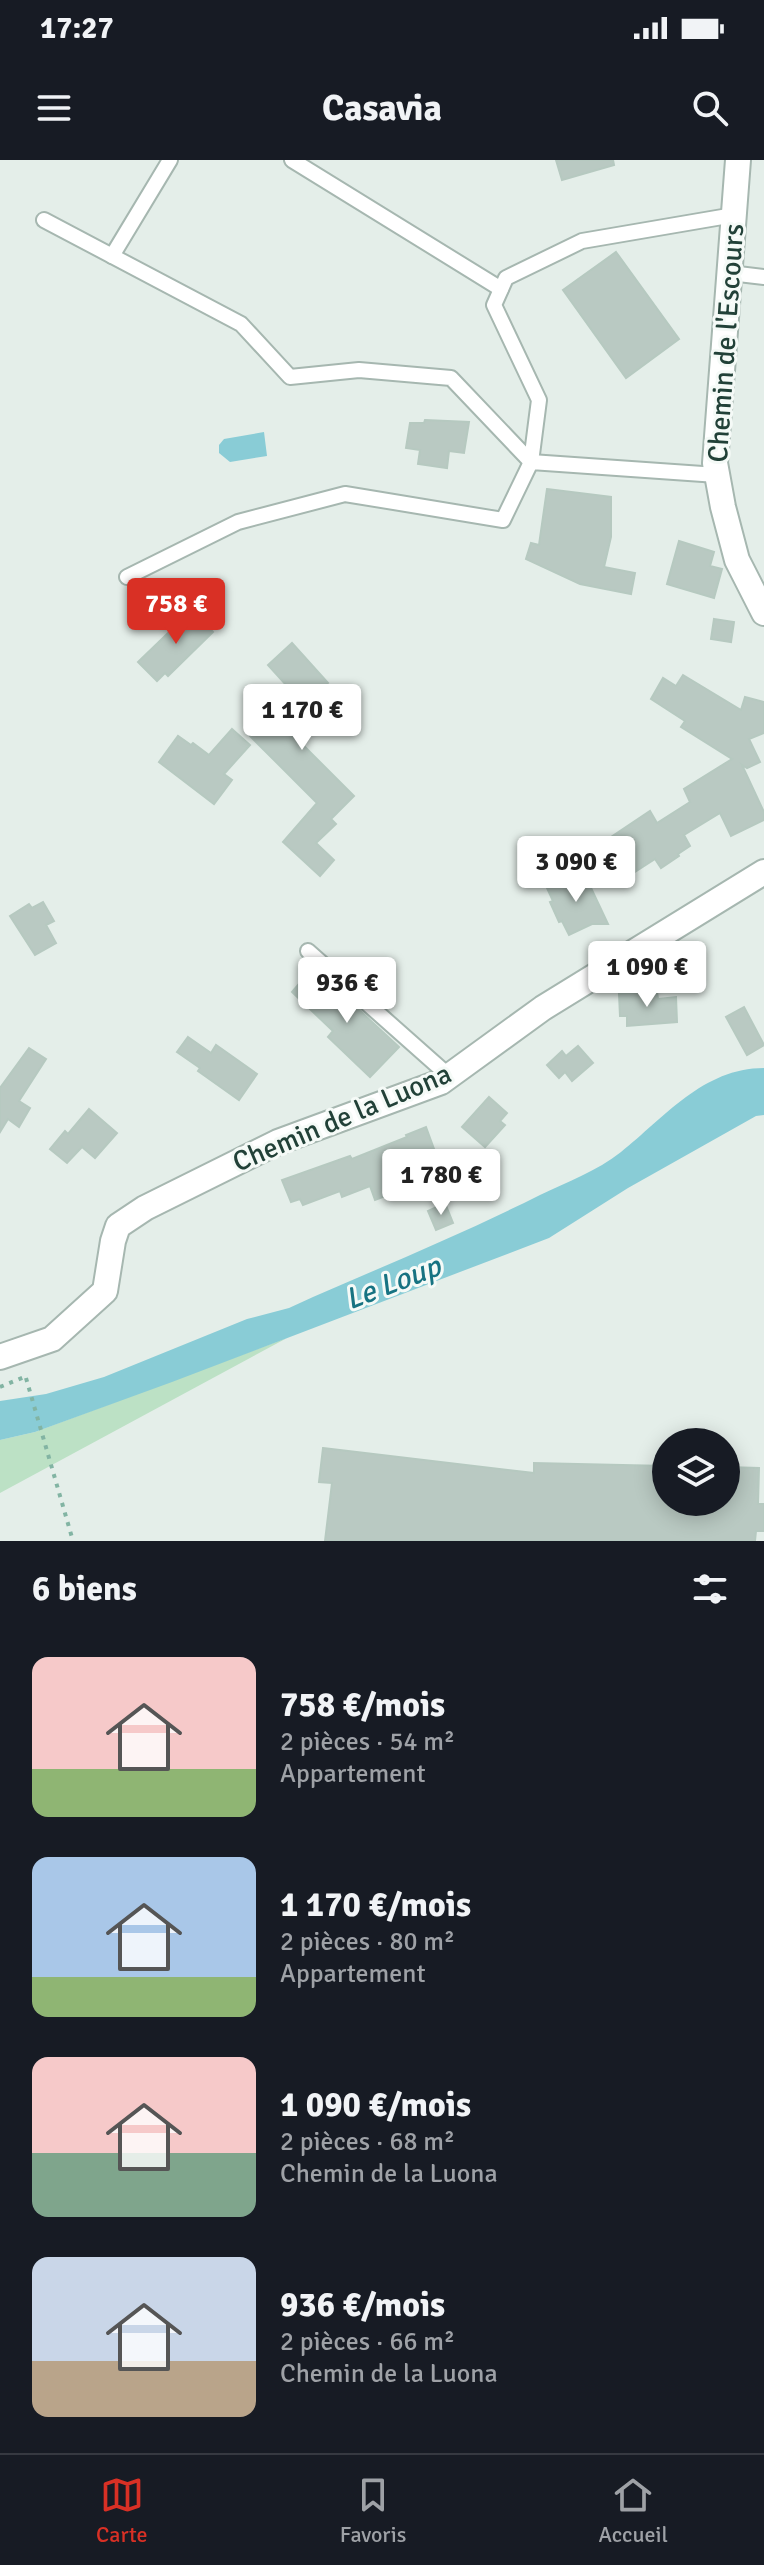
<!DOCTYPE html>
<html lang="fr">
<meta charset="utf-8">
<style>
:root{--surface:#171b24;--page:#20242c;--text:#f1f3f6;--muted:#9ea1a6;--line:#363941;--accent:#d93025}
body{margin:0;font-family:Signika,sans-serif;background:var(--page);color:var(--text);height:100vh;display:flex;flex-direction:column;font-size:30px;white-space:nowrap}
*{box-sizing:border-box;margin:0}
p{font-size:26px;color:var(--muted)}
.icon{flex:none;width:44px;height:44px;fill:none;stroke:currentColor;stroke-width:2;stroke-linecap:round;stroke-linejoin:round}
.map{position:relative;height:1381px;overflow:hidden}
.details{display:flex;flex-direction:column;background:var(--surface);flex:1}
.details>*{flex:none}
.fabs{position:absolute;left:652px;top:1268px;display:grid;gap:16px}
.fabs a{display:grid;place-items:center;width:88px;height:88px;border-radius:50%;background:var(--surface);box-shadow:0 4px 20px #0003;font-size:40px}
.price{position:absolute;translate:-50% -68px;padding:0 18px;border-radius:8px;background:#fff;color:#222;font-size:26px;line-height:52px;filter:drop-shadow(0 2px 4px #0008)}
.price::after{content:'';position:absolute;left:50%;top:48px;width:24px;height:18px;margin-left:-12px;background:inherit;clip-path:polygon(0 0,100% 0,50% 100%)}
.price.on{background:var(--accent);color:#fff}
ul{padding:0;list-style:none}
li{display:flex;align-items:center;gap:24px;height:200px;padding:0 32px}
li span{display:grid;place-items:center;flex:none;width:224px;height:160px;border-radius:16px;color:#555}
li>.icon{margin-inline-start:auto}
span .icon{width:96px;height:96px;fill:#fffc;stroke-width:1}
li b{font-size:34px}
h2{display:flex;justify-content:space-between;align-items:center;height:96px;padding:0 32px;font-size:34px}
.status{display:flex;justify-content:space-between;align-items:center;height:56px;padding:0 40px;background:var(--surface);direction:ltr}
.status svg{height:22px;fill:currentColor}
header{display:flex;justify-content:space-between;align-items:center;height:104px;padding:0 32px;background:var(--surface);font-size:36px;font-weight:700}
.tabs{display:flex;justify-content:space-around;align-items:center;height:112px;border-top:2px solid var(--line);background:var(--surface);font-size:22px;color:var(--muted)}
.tabs a{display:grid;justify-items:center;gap:4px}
.tabs .on{color:var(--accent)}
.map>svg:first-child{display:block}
.green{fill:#bce1c5}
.water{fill:#89ccd6}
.building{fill:#b9c9c2;stroke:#b6c9c0;stroke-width:2}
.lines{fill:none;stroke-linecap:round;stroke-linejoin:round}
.service-casing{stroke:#a6b7b0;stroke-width:18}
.minor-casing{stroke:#a6b7b0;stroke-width:28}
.tertiary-casing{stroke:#a6b7b0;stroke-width:28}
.path{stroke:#82b4a3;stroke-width:4;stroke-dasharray:4 6;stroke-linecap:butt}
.service{stroke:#fff;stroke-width:14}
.minor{stroke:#fff;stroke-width:24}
.tertiary{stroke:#fff;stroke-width:24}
.labels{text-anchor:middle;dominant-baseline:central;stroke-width:6;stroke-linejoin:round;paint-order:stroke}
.street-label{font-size:28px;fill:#224138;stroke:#f5faf7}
.water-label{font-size:30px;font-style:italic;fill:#177382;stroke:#f5faf7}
</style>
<div class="status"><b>17:27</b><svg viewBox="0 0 49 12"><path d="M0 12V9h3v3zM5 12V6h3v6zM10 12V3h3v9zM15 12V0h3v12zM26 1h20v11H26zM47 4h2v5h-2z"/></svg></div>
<header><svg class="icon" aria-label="menu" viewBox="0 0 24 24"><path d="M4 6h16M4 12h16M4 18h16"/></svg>Casavia<svg class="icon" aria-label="search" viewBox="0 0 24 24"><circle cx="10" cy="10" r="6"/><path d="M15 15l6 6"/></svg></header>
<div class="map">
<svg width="764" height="1381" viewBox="0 0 764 1381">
<rect width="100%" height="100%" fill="#e4eee9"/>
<path class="green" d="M287 1178 0 1333V1280L35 1272Z"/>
<g class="water">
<path d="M264 272 267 296 230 302 219 293V285L224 279Z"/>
<path d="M764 908V955L756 956 628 1028 549 1078 172 1222 35 1272 0 1280V1241L46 1234 104 1217 247 1159 289 1148 313 1137C389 1104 466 1072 540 1035 567 1022 597 1011 621 992 664 958 703 908 764 908Z"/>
</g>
<g class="building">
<path d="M556 0H613L614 5 562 20Z"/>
<path d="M616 92 679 179 626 218 563 130Z"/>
<path d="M425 260 469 262 464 293 449 291 447 308 418 304 420 290 406 288 410 263H424Z"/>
<path d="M547 329 611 337V377L604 407 635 413 631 434 580 424 526 399 531 383 539 385Z"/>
<path d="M679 381 714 392 710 406 722 409 714 438 667 424Z"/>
<path d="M192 450 213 472 168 516 165 513 157 521 138 502Z"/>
<path d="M714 459 734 462 731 482 711 479Z"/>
<path d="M292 483 328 523 323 527 334 538 324 547 330 553 299 581 354 636 331 659 336 664 316 683 334 700 320 716 283 682 317 643 245 571 288 527 268 505Z"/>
<path d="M683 515 741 550 745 537 764 542V573L749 579 760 602 747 608 742 605 764 652V660L731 676 720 653 684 675 690 686 678 694 679 696 661 708 655 699 630 715 608 679 650 651 657 663 690 642 684 629 732 599 681 567 685 561 651 539 663 518 676 526Z"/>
<path d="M232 569 250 585 224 614 232 620 214 644 159 602 178 576 191 585 193 583 209 595Z"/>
<path d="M583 711 608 764H592L569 775 562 761 559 762 550 742 553 741 547 728Z"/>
<path d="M43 742 54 761 46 765 56 783 35 795 10 756 29 744 32 748Z"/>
<path d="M311 810 354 851 357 848 399 887 370 917 328 877 333 871 292 832Z"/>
<path d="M657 831 658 839 676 837 677 862 627 866V856H620L619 834Z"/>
<path d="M744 847 764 885 747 895 726 857Z"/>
<path d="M188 877 211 893 216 885 257 914 239 940 198 911 200 908 177 892Z"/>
<path d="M578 886 593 903 572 921 565 912 559 918 547 905 562 891 566 896Z"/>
<path d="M29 888 46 899 19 941 30 948 19 967 8 959 0 972V928Z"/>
<path d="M489 937 507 953 500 961 505 965 485 987 462 967Z"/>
<path d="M89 949 117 973 95 998 82 987 67 1003 50 989 65 971 68 974Z"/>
<path d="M426 967 438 1000 407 1012 412 1026 375 1040 370 1026 342 1037 340 1031 303 1045 300 1039 291 1042 282 1020 350 996 352 999 407 977 406 975Z"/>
<path d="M445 1043 453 1063 436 1070 428 1051Z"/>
<path d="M323 1288 534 1313V1303L666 1306V1343L726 1344V1307L759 1308 758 1344H764V1371H756L755 1381H325L332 1323 319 1322Z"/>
</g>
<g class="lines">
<g class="service-casing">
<g id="service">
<path d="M292 0 501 129"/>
<path d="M44 60 241 164 290 217 359 210 451 218 531 302 539 240 494 145 506 118 582 81 734 55"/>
<path d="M112 96 170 0"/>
<path d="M730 113 764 117"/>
<path d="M127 417 238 362 345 334 503 360 531 302 717 315"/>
<path d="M308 791 449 916"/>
</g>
</g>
<g class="minor-casing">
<path id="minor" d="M0 1197 52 1179 105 1131 113 1081 118 1066 145 1048 278 982 441 922 543 848 764 712"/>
</g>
<g class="tertiary-casing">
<path id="tertiary" d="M738 0 715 303 723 347 737 400 764 453"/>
</g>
<g class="path">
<path d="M26 1218 73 1381"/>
<path d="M0 1227 27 1216"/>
</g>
<use href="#service" class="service"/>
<use href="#minor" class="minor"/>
<use href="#tertiary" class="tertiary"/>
</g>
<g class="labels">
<g class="street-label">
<text transform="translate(726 183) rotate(-86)">Chemin de l'Escours</text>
<text transform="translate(342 958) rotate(-23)">Chemin de la Luona</text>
</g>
<g class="water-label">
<text transform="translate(393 1123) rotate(-21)">Le Loup</text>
</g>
</g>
</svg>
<div class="fabs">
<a><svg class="icon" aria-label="layers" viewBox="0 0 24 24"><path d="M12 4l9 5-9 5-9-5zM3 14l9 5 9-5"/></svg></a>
</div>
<b class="price on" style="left:176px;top:486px">758 €</b>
<b class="price" style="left:302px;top:592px">1 170 €</b>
<b class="price" style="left:576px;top:744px">3 090 €</b>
<b class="price" style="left:647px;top:849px">1 090 €</b>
<b class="price" style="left:347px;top:865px">936 €</b>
<b class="price" style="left:441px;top:1057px">1 780 €</b>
</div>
<section class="details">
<h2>6 biens<svg class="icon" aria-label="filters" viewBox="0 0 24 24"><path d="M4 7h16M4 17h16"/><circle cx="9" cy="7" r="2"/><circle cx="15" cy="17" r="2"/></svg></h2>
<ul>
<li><span style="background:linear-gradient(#f6c9c9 70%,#8fb573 0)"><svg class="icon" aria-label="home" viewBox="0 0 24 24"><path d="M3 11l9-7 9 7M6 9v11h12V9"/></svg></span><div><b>758 €/mois</b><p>2 pièces · 54 m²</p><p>Appartement</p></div></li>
<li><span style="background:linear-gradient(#a9c7e8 75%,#8fb573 0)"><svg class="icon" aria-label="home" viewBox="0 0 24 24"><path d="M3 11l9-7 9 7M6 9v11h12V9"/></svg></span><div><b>1 170 €/mois</b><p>2 pièces · 80 m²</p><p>Appartement</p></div></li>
<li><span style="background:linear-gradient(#f6c9c9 60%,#7fa58c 0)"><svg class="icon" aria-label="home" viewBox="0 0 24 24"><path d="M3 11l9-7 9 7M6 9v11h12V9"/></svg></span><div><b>1 090 €/mois</b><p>2 pièces · 68 m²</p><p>Chemin de la Luona</p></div></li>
<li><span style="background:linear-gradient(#c9d6e8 65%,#b9a48a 0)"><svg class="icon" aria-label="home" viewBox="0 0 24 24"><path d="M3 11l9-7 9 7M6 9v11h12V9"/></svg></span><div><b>936 €/mois</b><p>2 pièces · 66 m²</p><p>Chemin de la Luona</p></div></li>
</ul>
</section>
<nav class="tabs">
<a class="on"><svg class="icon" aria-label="map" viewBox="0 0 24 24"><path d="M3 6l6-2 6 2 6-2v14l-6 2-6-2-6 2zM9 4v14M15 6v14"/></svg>Carte</a>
<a><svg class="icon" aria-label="saved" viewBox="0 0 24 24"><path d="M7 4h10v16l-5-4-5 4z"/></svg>Favoris</a>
<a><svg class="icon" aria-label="home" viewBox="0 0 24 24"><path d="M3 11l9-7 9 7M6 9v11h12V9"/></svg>Accueil</a>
</nav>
